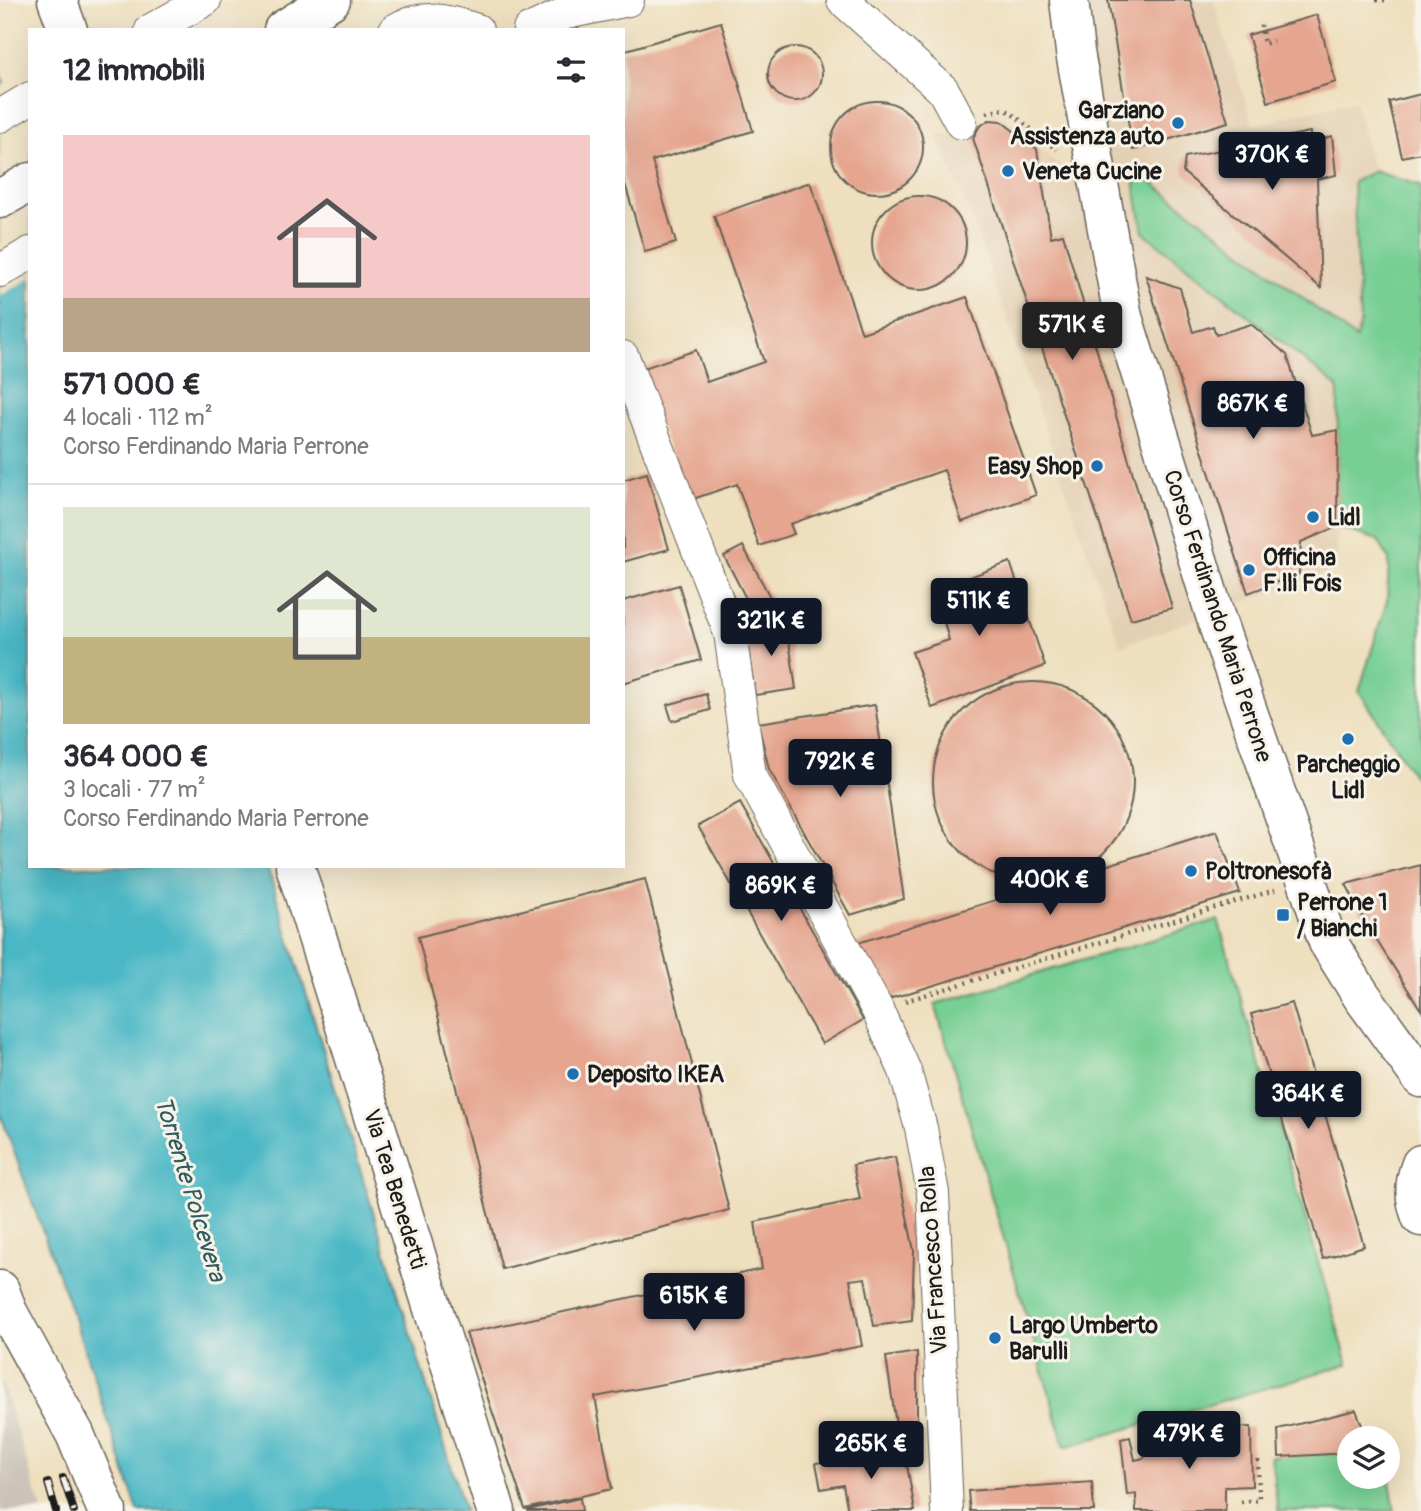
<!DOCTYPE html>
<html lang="it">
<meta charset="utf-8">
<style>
:root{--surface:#fff;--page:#f2f2f3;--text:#2b2b33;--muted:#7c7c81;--line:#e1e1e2;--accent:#111827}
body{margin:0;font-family:Pangolin,sans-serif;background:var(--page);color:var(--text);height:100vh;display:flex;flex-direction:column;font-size:26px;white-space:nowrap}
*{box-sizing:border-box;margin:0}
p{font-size:23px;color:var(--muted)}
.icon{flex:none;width:38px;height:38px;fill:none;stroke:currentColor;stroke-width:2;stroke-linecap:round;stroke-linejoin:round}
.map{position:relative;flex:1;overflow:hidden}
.side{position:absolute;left:28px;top:28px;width:597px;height:840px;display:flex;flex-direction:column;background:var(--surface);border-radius:0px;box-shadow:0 7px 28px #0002}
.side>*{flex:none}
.controls{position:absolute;left:1337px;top:1426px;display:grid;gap:14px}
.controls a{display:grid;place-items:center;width:63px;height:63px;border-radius:50%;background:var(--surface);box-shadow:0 7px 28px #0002;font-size:35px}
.price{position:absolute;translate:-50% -60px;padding:0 16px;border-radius:7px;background:var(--accent);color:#fff;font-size:23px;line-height:46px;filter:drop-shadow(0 2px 4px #0008)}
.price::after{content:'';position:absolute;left:50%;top:42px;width:21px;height:16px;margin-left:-10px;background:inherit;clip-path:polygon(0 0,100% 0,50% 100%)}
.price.active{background:#222;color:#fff}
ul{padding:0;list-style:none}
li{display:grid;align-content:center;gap:14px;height:371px;padding:0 35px}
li+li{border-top:2px solid var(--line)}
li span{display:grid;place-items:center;height:217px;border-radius:0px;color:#555}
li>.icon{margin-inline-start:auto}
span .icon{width:126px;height:126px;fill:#fffc;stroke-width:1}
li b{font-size:30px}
h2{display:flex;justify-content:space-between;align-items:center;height:84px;padding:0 35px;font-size:30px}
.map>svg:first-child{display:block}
.built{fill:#e4d0b4}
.industrial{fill:#cbc2b8}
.green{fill:#77cf94;stroke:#4a7658;stroke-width:2}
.water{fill:#4ab7c5;stroke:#336a70;stroke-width:2}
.pier{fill:#eedfbe}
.building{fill:#e5a58f}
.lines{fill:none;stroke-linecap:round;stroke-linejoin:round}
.minor-casing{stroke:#666055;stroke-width:34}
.secondary-casing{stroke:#666055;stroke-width:41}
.primary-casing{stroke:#666055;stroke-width:41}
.path{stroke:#666055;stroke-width:4.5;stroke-dasharray:2 5;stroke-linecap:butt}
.minor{stroke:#fff;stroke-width:32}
.secondary{stroke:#fff;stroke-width:38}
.primary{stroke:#fff;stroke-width:38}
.rail-casing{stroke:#1c1c1c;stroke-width:8}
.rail{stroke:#f7f3e8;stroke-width:5;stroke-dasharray:16;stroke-linecap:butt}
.poi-dot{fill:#1f6fb2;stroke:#f7f3e8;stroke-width:2.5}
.labels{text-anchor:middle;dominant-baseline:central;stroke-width:6;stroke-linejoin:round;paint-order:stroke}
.poi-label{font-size:23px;font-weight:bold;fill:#1c1c1c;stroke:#f7f3e8;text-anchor:start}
.street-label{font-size:23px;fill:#1c1c1c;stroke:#f7f3e8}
.water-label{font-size:24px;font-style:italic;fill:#2e5a60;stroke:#f7f3e8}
</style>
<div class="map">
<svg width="1421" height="1511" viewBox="0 0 1421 1511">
<rect width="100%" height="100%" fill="#f7f3e8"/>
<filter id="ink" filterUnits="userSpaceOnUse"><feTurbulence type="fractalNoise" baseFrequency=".0143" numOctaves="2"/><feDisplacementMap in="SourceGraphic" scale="14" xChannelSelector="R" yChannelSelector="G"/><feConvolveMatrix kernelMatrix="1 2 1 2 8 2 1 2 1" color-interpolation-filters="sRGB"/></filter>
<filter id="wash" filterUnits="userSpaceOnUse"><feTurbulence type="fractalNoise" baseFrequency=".00686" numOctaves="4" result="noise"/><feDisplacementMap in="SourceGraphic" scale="28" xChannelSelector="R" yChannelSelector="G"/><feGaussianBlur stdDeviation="1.57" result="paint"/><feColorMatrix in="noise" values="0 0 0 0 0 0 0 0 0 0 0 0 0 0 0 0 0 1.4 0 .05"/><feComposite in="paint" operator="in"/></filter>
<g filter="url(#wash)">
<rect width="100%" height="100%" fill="#eedfbe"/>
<path class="built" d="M1071 0H1213L1253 125 1354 101 1374 171 1353 182 1360 322 1338 387 1337 569 1120 646 973 221 936 133 968 140 978 124 996 111 1099 200Z"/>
<path class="industrial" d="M0 1377 35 1488 42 1511H0Z"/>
<g class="green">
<path d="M1132 167 1356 339 1360 322 1353 182 1374 171 1421 186V787L1359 691 1387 601 1389 559 1378 540 1337 527 1338 387 1143 232Z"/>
<path d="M1218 920 1348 1364 1065 1447 935 1004Z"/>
<path d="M1349 1453V1477H1388V1470L1395 1511H1278L1271 1456Z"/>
</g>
<path class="water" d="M0 73 30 154V866H267L465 1511H138L73 1315 0 1113Z"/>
<path class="pier" d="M7 83 30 144V278L0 296V87Z"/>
<g id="blocks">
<g class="building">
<path d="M1108 0H1190L1228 122 1133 150Z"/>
<path d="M1317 15 1336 82 1268 102 1248 35Z"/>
<path d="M721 22 753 131 652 161 676 243 645 252 623 177V51Z"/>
<circle cx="795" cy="74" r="27"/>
<path d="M1421 94V153L1402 157 1389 102Z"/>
<circle cx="877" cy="147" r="46"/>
<path d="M989 120 1001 121 1037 149 1051 237 1063 234 1172 608 1131 619 973 138 979 127Z"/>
<path d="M1310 132 1311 143 1332 136 1336 175 1317 179 1321 288 1183 172 1185 157Z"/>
<path d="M810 182 862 333 967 297 1036 495 962 522 944 470 790 524 794 534 759 546 737 484 687 501 641 369 696 350 707 382 764 362 714 216Z"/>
<circle cx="919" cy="243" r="47"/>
<path d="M1146 276 1180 288 1193 332 1213 326 1216 335 1251 324 1287 355 1312 435 1338 430 1337 527 1301 542 1299 574 1248 593Z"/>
<path d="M647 473 669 549 623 562V480Z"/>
<path d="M743 546 771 599 752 610 724 556Z"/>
<path d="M1010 562 1045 666 932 708 912 652 949 640 935 590Z"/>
<path d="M679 585 701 660 623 683V601Z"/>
<path d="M786 620 796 689 755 695 745 627Z"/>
<circle cx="1033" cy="782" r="100"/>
<path d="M706 694 710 710 672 721 667 705Z"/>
<path d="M875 705 904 899 850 915 769 769 758 723Z"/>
<path d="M740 803 863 1020 822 1044 698 826Z"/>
<path d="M1217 831 1240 893 885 1000 851 945Z"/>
<path d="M1421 865 1420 915 1421 1010 1368 927 1346 884Z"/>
<path d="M645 879 729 1210 502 1269 418 937Z"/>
<path d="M1292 1003 1364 1246 1323 1259 1251 1014Z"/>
<path d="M895 1157 914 1251 912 1321 874 1326 865 1278 850 1280 862 1346 595 1397 612 1489 525 1509 466 1333 762 1269 755 1222 860 1199 853 1165Z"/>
<path d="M917 1352V1427L897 1431 886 1357Z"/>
<path d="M1356 1410 1367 1438H1349V1453L1279 1457 1278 1429Z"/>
<path d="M1251 1427 1252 1486 1225 1487V1511H1136V1494L1127 1495 1121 1439 1130 1437 1135 1460 1144 1458 1150 1440 1170 1437 1186 1448H1202L1201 1429Z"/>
<path d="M904 1448 915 1511H848L843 1485 821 1489 816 1463Z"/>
<path d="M1092 1482 1094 1511H970L968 1491Z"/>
<path d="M580 1498 582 1511H528V1510Z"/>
</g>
</g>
</g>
<g filter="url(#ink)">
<use href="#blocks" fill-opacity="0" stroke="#666055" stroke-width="2"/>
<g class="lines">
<g class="minor-casing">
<g id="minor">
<path d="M843 0 943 90 961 123"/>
<path d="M151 30 205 0"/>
<path d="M395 30C423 13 448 21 477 30"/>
<path d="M529 30 566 13 628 0"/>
<path d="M0 116 30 98"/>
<path d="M0 271 30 253"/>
<path d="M623 357 730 633 750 775 877 1009 905 1071 921 1128 933 1193 947 1511"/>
</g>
</g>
<g class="secondary-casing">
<g id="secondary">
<path d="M1069 0 1075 52 1123 317 1218 625 1328 942 1361 995 1421 1078"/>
<path d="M283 30 331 0"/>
<path d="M1421 1164C1413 1184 1414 1198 1421 1217"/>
</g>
</g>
<g class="primary-casing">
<g id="primary">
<path d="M57 0 68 30"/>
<path d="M0 199 30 182"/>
<path d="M295 866 496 1511"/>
<path d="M0 1290 8 1312 75 1434 107 1511"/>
</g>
</g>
<g class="path">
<path d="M1376 0H1389"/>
<path d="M1261 25 1264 44 1273 41"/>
<path d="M987 113 1003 109 1010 112 1057 150"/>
<path d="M905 1001 1275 890"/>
<path d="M1241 1502 1259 1500 1258 1460"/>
</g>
<use href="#minor" class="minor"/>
<use href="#secondary" class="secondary"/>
<use href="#primary" class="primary"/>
<g class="rail-casing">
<g id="rail">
<path d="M63 1478 74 1511"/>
<path d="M48 1483 56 1511"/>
</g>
</g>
<use href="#rail" class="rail"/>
</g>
</g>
<g class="poi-dot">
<circle cx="1178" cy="123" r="7"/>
<circle cx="1008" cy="171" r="7"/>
<circle cx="1097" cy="466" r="7"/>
<circle cx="1313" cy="517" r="7"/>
<circle cx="1249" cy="570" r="7"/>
<circle cx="1348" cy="739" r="7"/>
<circle cx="1191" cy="871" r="7"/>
<rect x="1276" y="908" width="14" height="14" rx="3.5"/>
<circle cx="573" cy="1074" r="7"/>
<circle cx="995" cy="1338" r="7"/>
</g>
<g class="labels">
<g class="poi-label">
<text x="1164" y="110" text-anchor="end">Garziano<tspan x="1164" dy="26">Assistenza auto</tspan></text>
<text x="1022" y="171">Veneta Cucine</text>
<text x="1083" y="466" text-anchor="end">Easy Shop</text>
<text x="1327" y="517">Lidl</text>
<text x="1263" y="557">Officina<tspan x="1263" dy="26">F.lli Fois</tspan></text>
<text x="1348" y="764" text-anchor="middle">Parcheggio<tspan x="1348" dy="26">Lidl</tspan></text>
<text x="1205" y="871">Poltronesofà</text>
<text x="1297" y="902">Perrone 1<tspan x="1297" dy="26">/ Bianchi</tspan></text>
<text x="587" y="1074">Deposito IKEA</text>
<text x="1009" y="1325">Largo Umberto<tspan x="1009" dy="26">Barulli</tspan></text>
</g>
<g class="street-label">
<text transform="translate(1218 616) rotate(72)">Corso Ferdinando Maria Perrone</text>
<text transform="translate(395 1189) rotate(73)">Via Tea Benedetti</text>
<text transform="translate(933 1260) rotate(-94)">Via Francesco Rolla</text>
</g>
<g class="water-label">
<text transform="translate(190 1189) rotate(73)">Torrente Polcevera</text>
</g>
</g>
</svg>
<div class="controls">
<a><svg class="icon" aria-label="layers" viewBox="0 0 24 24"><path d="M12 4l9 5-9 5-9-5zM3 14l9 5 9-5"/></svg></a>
</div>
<b class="price" style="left:1272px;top:192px">370K €</b>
<b class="price active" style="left:1072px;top:362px">571K €</b>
<b class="price" style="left:1253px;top:441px">867K €</b>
<b class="price" style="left:979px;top:638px">511K €</b>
<b class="price" style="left:771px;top:658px">321K €</b>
<b class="price" style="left:840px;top:799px">792K €</b>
<b class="price" style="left:1050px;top:917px">400K €</b>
<b class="price" style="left:781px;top:923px">869K €</b>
<b class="price" style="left:1308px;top:1131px">364K €</b>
<b class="price" style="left:694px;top:1333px">615K €</b>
<b class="price" style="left:1189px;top:1471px">479K €</b>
<b class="price" style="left:871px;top:1481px">265K €</b>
<section class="side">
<h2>12 immobili<svg class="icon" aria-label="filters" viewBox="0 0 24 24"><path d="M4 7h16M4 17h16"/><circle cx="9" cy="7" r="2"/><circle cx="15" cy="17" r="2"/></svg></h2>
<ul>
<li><span style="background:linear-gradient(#f6c9c9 75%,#b9a48a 0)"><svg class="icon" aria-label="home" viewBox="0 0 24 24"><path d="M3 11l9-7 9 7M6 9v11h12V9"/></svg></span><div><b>571 000 €</b><p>4 locali · 112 m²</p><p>Corso Ferdinando Maria Perrone</p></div></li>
<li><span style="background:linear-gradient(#dfe7d0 60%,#c2b280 0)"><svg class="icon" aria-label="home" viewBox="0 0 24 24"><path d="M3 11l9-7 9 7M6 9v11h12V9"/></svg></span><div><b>364 000 €</b><p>3 locali · 77 m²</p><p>Corso Ferdinando Maria Perrone</p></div></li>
</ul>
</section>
</div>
